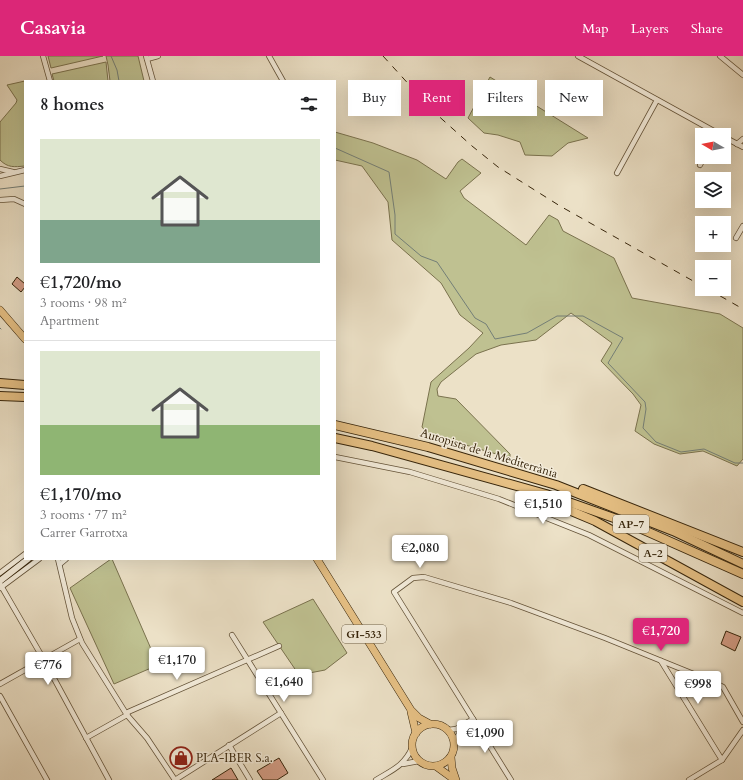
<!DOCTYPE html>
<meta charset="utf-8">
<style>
:root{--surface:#fff;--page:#f6f6f6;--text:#202124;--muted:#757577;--line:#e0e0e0;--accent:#db2777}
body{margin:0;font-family:Cardo,serif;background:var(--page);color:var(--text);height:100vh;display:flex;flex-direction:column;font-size:15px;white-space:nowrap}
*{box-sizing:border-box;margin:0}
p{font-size:13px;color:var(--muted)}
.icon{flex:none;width:22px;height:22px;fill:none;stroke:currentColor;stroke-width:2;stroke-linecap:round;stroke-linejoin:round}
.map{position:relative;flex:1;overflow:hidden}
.drawer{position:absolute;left:24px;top:24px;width:312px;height:480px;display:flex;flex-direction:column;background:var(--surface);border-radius:0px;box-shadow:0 4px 16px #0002}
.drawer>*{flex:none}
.guide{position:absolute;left:348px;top:24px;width:335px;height:36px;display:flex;gap:8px}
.needle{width:26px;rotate:280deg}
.tools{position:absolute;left:695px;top:72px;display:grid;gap:8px}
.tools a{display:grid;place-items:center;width:36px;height:36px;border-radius:0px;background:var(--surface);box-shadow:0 4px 16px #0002;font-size:20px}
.price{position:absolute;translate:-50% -34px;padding:0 9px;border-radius:4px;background:#fff;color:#222;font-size:13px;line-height:26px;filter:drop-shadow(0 1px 2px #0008)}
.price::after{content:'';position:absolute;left:50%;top:24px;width:12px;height:9px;margin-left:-6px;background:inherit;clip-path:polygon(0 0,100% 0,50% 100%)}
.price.selected{background:var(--accent);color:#fff}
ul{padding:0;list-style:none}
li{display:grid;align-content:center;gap:8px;height:212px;padding:0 16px}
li+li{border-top:1px solid var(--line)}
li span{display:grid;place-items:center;height:124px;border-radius:0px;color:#555}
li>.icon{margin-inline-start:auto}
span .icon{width:72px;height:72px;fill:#fffc;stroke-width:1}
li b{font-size:17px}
h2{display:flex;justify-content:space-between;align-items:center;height:48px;padding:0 16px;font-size:17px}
.chip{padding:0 14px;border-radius:0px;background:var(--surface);box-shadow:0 4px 16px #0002;font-size:14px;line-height:36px}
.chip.selected{background:var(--accent);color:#fff}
header{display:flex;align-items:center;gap:24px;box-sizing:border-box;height:56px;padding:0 20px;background:var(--accent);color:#fff}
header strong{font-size:19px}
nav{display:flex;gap:22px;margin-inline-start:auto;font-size:14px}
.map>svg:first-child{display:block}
.green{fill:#bfc191;stroke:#7a724e}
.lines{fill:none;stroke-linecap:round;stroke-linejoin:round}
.stream{stroke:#747f77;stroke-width:1}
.building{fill:#d49d86;stroke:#36240a}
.street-casing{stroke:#645339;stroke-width:6}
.secondary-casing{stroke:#36240a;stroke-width:8}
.primary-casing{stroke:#36240a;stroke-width:8}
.highway-casing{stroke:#36240a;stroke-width:10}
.street{stroke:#f3ecdb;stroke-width:4.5}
.secondary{stroke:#f3ecdb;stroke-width:6}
.primary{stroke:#e6c084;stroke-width:7}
.highway{stroke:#e6c084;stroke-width:8}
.rail{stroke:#36240a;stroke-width:1;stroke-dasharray:7 7;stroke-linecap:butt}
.labels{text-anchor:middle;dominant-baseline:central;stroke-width:3;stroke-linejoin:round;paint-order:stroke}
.shield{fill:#f3ecdb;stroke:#6f6049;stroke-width:1}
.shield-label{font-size:11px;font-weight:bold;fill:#36240a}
.street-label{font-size:12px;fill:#36240a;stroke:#f3ecdb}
.poi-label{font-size:12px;fill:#36240a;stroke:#f3ecdb;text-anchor:start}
</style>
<header>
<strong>Casavia</strong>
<nav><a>Map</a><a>Layers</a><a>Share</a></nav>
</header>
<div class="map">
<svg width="743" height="724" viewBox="0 0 743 724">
<rect width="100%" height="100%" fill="#ece1c7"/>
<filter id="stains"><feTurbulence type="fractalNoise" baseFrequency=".005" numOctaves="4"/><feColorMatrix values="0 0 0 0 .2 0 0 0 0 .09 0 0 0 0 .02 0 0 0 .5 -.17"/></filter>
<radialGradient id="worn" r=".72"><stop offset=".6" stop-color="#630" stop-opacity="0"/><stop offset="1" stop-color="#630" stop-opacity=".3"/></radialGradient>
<g class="green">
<path d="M48 0H103L51 12Z"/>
<path d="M106 0H138L144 25H110L108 9Z"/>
<path d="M106 6 108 25H54L52 18Z"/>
<path d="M490 21 588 82 568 87 552 100 525 99 520 86 498 79 484 77 468 62Z"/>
<path d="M25 25V110C14 111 8 112 0 104V66L16 47 17 44 7 29Z"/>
<path d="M335 76 373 87 417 104 446 123 458 106 462 103 481 117 460 135 464 142 526 189 549 159 558 164 563 175 614 202 632 242 720 258 743 272V403L737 410 703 395 680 398 654 388 635 375 641 349 633 338 601 305 612 287 571 257 536 284 501 289 476 298 441 326 437 333 438 340 456 343 510 398V402L428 378 422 371 431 326 469 292 483 277 460 259 441 227 392 184 388 146 362 110 335 104Z"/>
<path d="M111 503H112L158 609 114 628 70 532Z"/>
<path d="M313 543 347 597 325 614 299 619 263 566Z"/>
</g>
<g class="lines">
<g class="stream">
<path d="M111 0 117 14 119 25"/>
<path d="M335 92 389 116 395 159V178L421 200 437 206 475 262 486 268 495 283 527 277 557 260H583L623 282 608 307 645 346 646 353 643 372 656 386 681 396 704 393 735 407H743"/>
<path d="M0 133 25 130"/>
<path d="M0 272 1 273"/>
</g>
</g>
<g class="building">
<path d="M17 221 25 228V231L21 236 12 228Z"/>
<path d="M726 575 741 581 735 595 721 588Z"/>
<path d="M279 702 288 717 277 724H263L257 715Z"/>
<path d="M231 712 238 724H212Z"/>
</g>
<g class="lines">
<g class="street-casing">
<g id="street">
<path d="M43 0 50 25"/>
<path d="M146 0 153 25"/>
<path d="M269 0 283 25"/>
<path d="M578 0 721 79"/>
<path d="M720 0 743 19"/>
<path d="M147 3 158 0"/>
<path d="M724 81 743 91"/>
<path d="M737 88 743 83"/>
<path d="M700 109 704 101"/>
<path d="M0 113 13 116"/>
<path d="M617 117 657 44"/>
<path d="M0 120 25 114"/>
<path d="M0 144 14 143 25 148"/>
<path d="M736 182 743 170"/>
<path d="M335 401 410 416 499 443 589 479 743 557"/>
<path d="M58 503 72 562 82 587 127 659 147 682 175 724 281 657"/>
<path d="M60 508 66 503"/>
<path d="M0 517 25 498"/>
<path d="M0 528 44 604 109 724"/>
<path d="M0 532 39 503"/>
<path d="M232 579 323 724"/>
<path d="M661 605 722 704"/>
<path d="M0 628 80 583"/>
<path d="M0 640 47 724"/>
<path d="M448 674 456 673 473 663"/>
<path d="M86 682 127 659 128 656 279 590"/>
<path d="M454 686 464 670"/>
<path d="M229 689 250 724"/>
<path d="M403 708 419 705"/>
<path d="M376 724C392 714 404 710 412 692"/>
<path d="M511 724 394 536 413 522 424 521 511 547 605 582 711 625 723 631 743 666"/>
<path d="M689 724 722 704 743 674"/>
</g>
</g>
<g class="secondary-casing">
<path id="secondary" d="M0 525 28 503"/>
</g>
<g class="primary-casing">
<g id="primary">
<path d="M0 254 25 283"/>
<path d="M317 503 411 654 419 662 430 668"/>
<path d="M411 656 416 677"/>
<circle cx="433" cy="689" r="21"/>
<path d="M451 701 452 712 456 724"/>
<path d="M437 711 455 724"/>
</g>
</g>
<g class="highway-casing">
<g id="highway">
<path d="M0 327 25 329"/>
<path d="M0 340 25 341"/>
<path d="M335 369 428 391 556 429 673 475 743 508"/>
<path d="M335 382 372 390 546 438 628 467 743 518"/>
<path d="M583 433 743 496"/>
<path d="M533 439 595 465 743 546"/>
</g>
</g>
<use href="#street" class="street"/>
<use href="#secondary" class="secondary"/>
<use href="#primary" class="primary"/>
<use href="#highway" class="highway"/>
<g class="rail">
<path d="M383 0 434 56 472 90 498 111 560 150 702 230"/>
<path d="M708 233 743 253"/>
</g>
</g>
<defs>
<g id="shop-ring" transform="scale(1.15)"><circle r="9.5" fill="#f3ecdb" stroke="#8f2418" stroke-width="1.5"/><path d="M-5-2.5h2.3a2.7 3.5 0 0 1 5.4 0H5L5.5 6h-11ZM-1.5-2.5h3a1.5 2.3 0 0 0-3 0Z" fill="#8f2418"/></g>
</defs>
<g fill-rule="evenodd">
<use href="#shop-ring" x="181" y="702"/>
</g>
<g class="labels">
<g class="shield">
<rect x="613" y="459" width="36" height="18" rx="3"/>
<rect x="639" y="488" width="28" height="18" rx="3"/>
<rect x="342" y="569" width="44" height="18" rx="3"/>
</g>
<g class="shield-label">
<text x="631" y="468">AP-7</text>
<text x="653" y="497">A-2</text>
<text x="364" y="578">GI-533</text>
</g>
<g class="street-label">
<text transform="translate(489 397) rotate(17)">Autopista de la Mediterrània</text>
</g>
<g class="poi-label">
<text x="196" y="702">PLA-IBER S.a.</text>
</g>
</g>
<rect width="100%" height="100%" filter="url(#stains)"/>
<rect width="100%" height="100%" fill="url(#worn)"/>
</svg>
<div class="tools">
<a><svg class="needle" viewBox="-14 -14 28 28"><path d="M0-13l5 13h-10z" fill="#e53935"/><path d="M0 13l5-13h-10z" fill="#757577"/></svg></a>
<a><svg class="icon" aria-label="layers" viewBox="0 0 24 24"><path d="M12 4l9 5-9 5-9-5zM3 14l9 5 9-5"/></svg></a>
<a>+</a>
<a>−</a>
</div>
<b class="price" style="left:543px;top:469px">€1,510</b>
<b class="price" style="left:420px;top:513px">€2,080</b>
<b class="price selected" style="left:661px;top:596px">€1,720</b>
<b class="price" style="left:177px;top:625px">€1,170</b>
<b class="price" style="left:48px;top:630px">€776</b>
<b class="price" style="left:284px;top:647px">€1,640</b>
<b class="price" style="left:698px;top:649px">€998</b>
<b class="price" style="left:485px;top:698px">€1,090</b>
<div class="guide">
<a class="chip">Buy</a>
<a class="chip selected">Rent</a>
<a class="chip">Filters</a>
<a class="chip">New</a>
</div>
<section class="drawer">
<h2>8 homes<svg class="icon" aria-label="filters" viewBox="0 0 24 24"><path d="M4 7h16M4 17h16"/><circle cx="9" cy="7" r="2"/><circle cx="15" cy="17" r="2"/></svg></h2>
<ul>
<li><span style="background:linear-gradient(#dfe7d0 65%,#7fa58c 0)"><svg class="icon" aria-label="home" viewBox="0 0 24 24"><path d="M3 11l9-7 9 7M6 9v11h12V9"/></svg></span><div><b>€1,720/mo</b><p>3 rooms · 98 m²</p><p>Apartment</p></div></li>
<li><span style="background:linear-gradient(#dfe7d0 60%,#8fb573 0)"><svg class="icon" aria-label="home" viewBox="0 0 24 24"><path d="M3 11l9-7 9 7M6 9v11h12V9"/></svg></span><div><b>€1,170/mo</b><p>3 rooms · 77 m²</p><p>Carrer Garrotxa</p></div></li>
</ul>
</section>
</div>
